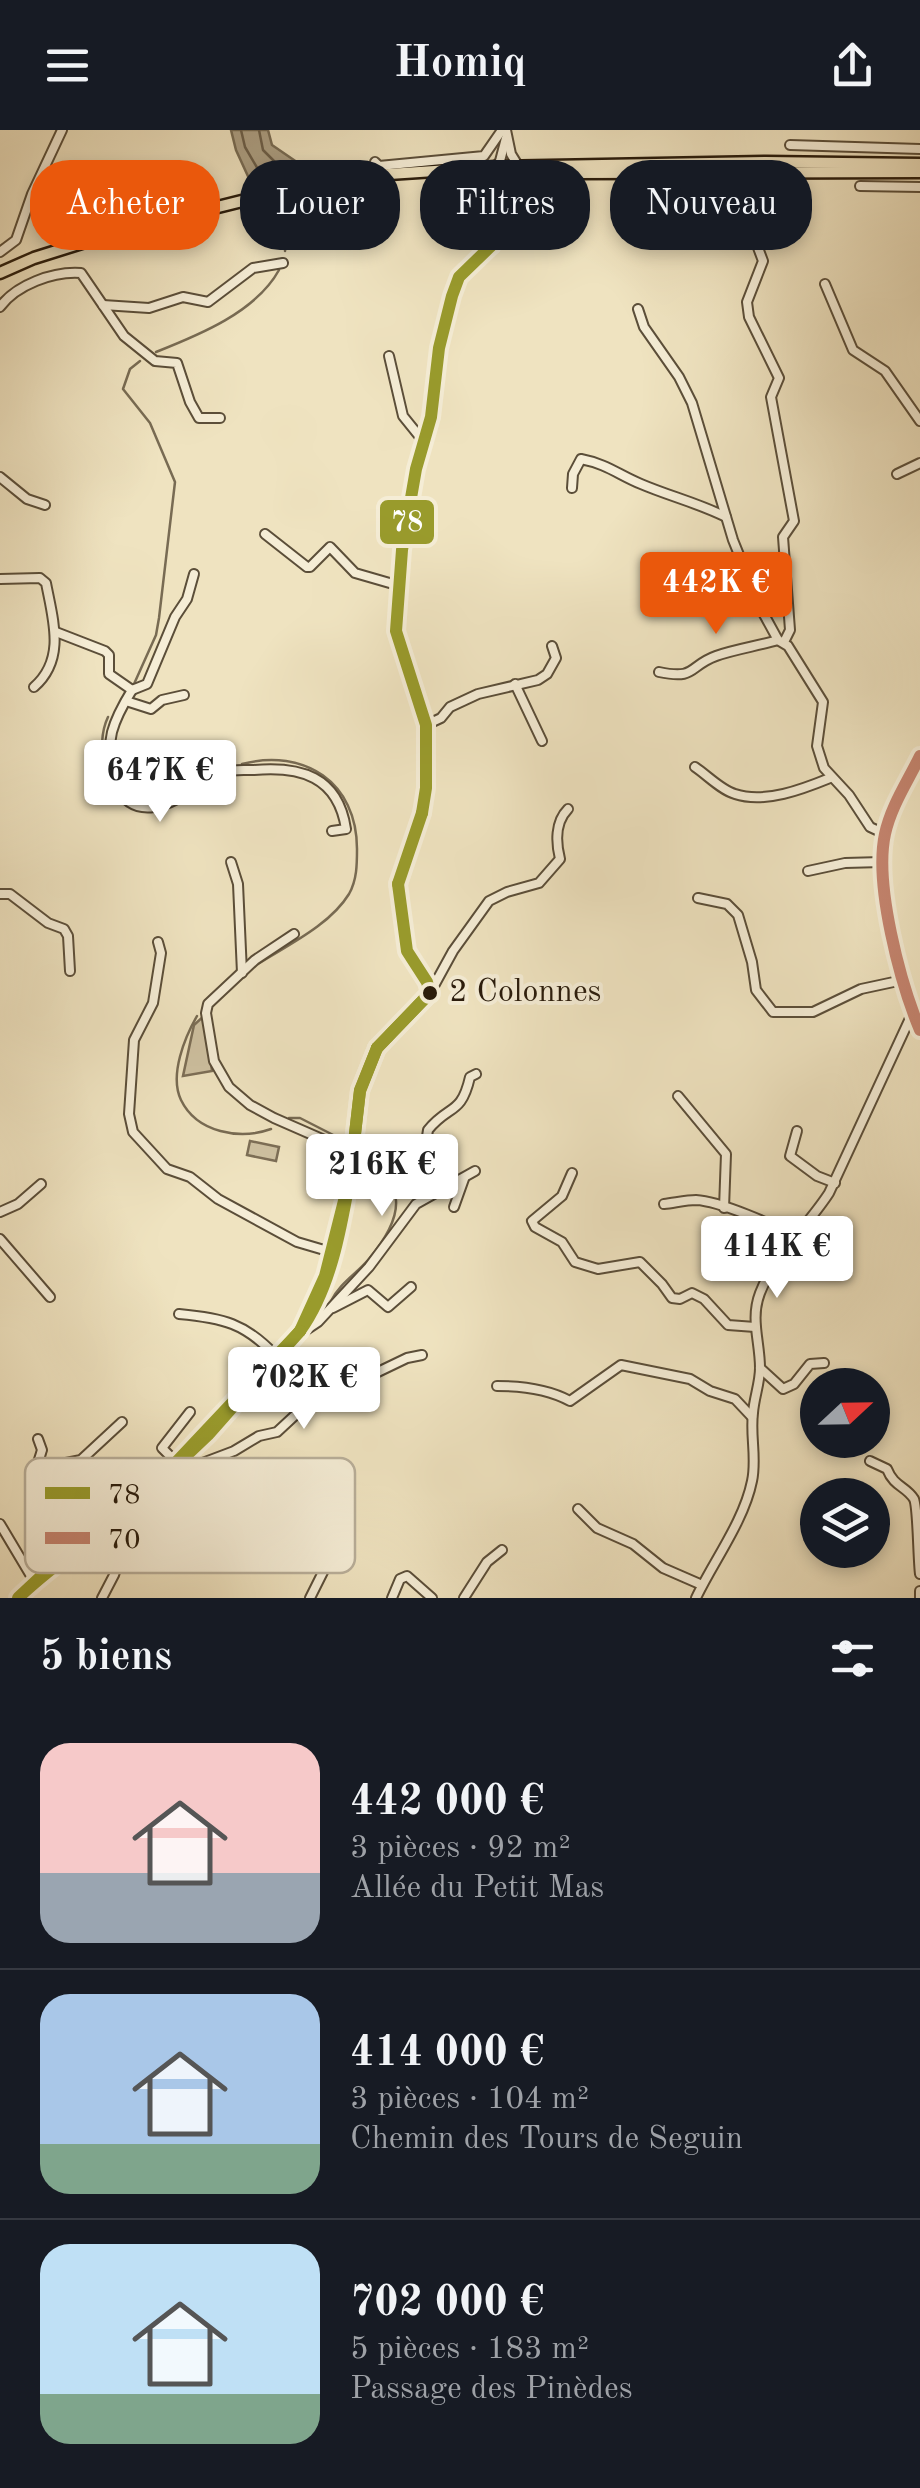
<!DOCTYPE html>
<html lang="fr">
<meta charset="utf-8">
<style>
:root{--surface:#171b24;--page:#242831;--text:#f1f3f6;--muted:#9ea1a6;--line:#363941;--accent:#ea580c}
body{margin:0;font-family:"Old Standard TT",serif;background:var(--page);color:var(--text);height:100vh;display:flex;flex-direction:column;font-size:38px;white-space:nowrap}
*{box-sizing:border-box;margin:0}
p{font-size:32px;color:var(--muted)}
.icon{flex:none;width:55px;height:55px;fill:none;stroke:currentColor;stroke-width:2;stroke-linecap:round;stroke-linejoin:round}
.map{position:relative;height:1468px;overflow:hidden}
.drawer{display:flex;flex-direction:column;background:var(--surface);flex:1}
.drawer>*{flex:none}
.banner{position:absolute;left:30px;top:30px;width:860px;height:90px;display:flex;gap:20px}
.needle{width:65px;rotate:68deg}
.buttons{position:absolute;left:800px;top:1238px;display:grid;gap:20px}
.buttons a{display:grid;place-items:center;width:90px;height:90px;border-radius:50%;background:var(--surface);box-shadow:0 5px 15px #0003;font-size:50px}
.price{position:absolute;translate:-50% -85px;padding:0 22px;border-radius:10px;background:#fff;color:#222;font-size:32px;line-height:65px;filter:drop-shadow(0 2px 5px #0008)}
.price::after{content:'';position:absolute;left:50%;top:60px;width:30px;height:22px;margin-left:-15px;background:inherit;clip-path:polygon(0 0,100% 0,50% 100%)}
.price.on{background:var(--accent);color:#fff}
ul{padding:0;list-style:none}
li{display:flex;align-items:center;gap:30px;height:250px;padding:0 40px}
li+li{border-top:2px solid var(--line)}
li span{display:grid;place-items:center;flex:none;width:280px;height:200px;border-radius:30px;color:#555}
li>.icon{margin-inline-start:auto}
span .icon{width:120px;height:120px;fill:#fffc;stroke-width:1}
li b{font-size:42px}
h2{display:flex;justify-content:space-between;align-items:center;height:120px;padding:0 40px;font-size:42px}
.pill{padding:0 35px;border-radius:40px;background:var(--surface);box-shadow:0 5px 15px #0003;font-size:35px;line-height:90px}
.pill.on{background:var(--accent);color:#fff}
header{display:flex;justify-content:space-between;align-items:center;height:130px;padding:0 40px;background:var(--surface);font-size:45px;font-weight:700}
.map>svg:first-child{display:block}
.green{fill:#cec1a1;stroke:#7c6e56;stroke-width:2.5}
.water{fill:#ac9f83;stroke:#786b53;stroke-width:2.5}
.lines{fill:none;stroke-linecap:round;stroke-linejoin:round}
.shore{stroke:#6b5e48;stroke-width:2.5}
.stream{stroke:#786b53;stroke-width:2.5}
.minor-casing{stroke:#5b4e39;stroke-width:12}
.major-casing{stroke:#2a1c0c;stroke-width:15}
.minor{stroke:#f5edd6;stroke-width:8}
.major{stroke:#efe3c0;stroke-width:10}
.bus-1-casing{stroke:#f5edd6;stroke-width:20}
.bus-2-casing{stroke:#f5edd6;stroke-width:20}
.bus-1{stroke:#999b2c;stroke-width:12}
.bus-2{stroke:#c5846f;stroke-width:12}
.bus-dot{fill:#2a1c0c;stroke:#f5edd6;stroke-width:4}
.labels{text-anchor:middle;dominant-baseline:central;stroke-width:8;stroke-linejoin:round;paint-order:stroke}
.bus-label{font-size:32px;fill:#2a1c0c;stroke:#f5edd6;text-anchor:start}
.key{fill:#f5edd6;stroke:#b8ae99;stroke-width:2.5}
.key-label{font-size:28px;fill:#2a1c0c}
.line-badge{stroke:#f5edd6;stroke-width:4}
.badge-label{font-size:28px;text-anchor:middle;font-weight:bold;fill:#fff}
</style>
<header><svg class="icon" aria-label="menu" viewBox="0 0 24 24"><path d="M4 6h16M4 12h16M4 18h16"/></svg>Homiq<svg class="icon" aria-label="share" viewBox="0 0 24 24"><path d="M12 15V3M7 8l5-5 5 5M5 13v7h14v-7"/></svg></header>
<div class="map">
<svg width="920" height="1468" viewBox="0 0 920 1468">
<rect width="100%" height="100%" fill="#efe3c0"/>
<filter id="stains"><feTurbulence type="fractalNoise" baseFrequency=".002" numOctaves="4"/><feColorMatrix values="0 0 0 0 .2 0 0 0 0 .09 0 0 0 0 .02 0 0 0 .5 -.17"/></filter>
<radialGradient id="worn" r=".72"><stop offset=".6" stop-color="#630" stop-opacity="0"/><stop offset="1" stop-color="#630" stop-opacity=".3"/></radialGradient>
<g class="green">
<path d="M205 885 212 941 183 946 194 895Z"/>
<path d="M250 1011 279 1017 276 1031 247 1025Z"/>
</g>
<path class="water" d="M231 0H268L272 15 307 39 252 55 236 20Z"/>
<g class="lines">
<path class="shore" d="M241 0 245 17 259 41 273 37 276 33 263 20 259 0"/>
<g class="stream">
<path d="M295 42 331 46 376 38"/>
<path d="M281 87 287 102 285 121"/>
<path d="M156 222C199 205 256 182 279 140"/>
<path d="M134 554 156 505 159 488 175 352 150 293 123 259 130 239 140 231"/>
<path d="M108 587C94 616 105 667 137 680"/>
<path d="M242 634C304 618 357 652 357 719 357 734 357 750 349 764 330 795 288 815 258 834"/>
<path d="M174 674 211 653"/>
<path d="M197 886C185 907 169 945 181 970 197 1003 240 1010 271 999"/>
<path d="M289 988H300L345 1011"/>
<path d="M331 1171C340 1153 355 1145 368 1130 407 1084 407 1055 358 1017"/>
</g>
<g class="minor-casing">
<g id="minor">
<path d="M506 0 511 24 519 37"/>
<path d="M790 15 920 19"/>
<path d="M375 32 379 36 484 26 502 0"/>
<path d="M495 37 500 31 506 8"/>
<path d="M488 44 501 67"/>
<path d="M860 56 920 57"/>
<path d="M757 115 763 131 747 172 749 187 779 248 771 267 794 391 783 407 790 500 784 512"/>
<path d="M0 122 16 110 32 64 62 0"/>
<path d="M825 154 853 220 885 241 920 291"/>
<path d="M103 175 149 178 183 167 208 172 253 138 283 133"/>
<path d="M0 177C16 155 53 141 81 143L124 206 155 231 177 233 190 272 199 288H220"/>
<path d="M638 179 644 197 679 247 692 273 733 410 761 479 778 510 788 516 823 572 817 616 824 638 849 665 870 697 885 704"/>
<path d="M389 226 403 286 424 312"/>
<path d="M897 344 920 333"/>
<path d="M0 347 27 369 45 375"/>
<path d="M572 358 573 344 581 329C607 334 619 345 641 354 669 366 698 373 726 387"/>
<path d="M265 404 307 437H310L330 417 355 443 400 456"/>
<path d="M0 449 40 448 46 453C53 490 66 529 34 557"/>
<path d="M56 502 105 521 109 525V544L132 560C124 573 116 587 112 602 105 632 113 683 154 677 181 673 198 651 223 642 232 639 244 640 254 640 300 636 338 646 346 699L332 701"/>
<path d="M659 542C697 550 688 536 716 526 736 519 758 516 778 510"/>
<path d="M515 554 542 611"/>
<path d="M132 560 147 554 175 487 187 469 194 444"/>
<path d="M126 571 151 579 162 570 184 565"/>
<path d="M426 595 441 588 450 577 478 564 538 550 547 544 556 528 552 516"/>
<path d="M920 626C909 651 892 677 885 704 875 739 903 867 920 900"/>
<path d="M695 637C707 645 721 660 735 664 765 674 803 659 830 648"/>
<path d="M231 732 238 754 242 843"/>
<path d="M808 741 845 733 882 732"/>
<path d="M0 764H10L48 793 64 799 68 806 70 841"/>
<path d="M698 768 727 774 738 785 752 832 756 860 773 882H813L861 859 903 850"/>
<path d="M294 804 255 830 208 874 206 883 214 931 229 957 250 975 274 988 354 1023"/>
<path d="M158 812 161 823 153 873 134 910 129 984 133 1002 167 1039 190 1047 218 1069 297 1112 331 1122"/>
<path d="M430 863 453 821 489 771 507 762 539 753 560 729C556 713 555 692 568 679"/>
<path d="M678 966 726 1024 724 1078"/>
<path d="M797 1001 790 1026 817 1046 835 1053"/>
<path d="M572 1043 562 1066 532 1091 535 1097 562 1112 575 1132 598 1139 640 1132 662 1154 672 1168 680 1169 692 1163 704 1169 728 1195 755 1197"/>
<path d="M423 1067V1032L428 1000C449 974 461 986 470 947L476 944"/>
<path d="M664 1074C674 1073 686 1070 696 1070 718 1071 777 1095 795 1108"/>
<path d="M454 1077 464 1049"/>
<path d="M0 1082 18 1074 41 1054"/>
<path d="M0 1109 50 1167"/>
<path d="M333 1178 368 1160 388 1177 411 1157"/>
<path d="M179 1184C223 1188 245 1193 276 1226"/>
<path d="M303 1202 318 1192 369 1137 416 1074 475 1041"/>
<path d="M760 1238 783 1259 794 1254 810 1234 824 1233"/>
<path d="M497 1256C522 1256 548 1259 570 1271L621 1235 690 1249 710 1261 735 1269 752 1287"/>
<path d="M38 1309 42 1320C30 1358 29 1358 45 1395L54 1397 83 1376H93L111 1395"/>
<path d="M870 1331 887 1339C894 1357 906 1356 914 1369 918 1377 918 1430 920 1444"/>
<path d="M179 1335 162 1318 190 1282"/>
<path d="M176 1337 197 1335 234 1321 259 1306 277 1302 305 1276 344 1262 355 1253 407 1228 422 1225"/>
<path d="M36 1339 81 1330 122 1292"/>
<path d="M578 1379 597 1398 633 1414 663 1438 702 1455"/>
<path d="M0 1394 34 1451"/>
<path d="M18 1468C55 1429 108 1398 150 1361 203 1315 251 1257 298 1204 327 1161 343 1088 352 1037 358 998 353 953 377 918 391 898 412 881 430 863L427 852 407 821 398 754 422 683 426 658V595L396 501 402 420 416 339 431 287 439 218 452 166 459 147 492 115 501 67 516 43"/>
<path d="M102 1468 114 1445 138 1374"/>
<path d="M310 1468 328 1432 311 1419"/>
<path d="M392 1468 400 1449 407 1446 432 1468"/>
<path d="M464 1468 487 1432 502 1420"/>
<path d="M696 1468C713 1432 744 1391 752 1351 757 1328 750 1306 753 1283 754 1268 760 1253 760 1238 760 1211 750 1189 760 1163 775 1124 807 1097 829 1063L912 884"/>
<path d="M920 1468V1461"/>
</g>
</g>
<g class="major-casing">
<g id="major">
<path d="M573 43 920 42"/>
<path d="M0 143 34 128 117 102 258 67 374 45 495 37 766 32 920 34"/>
</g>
</g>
<use href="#minor" class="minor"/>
<use href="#major" class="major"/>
<g class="bus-1-casing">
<g id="bus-1">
<path d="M499 79 511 86 498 97 492 115Z"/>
<path d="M422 683 426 658V595L396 501 402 420 416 339 431 287 439 218 452 166 459 147 492 115"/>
<path d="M398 754 407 821 427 852 430 863"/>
<path d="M398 754 422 683"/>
<path d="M377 918 430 863"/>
<path d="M377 918 430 863"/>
<path d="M350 1047 360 960 377 918"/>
<path d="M350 1047 360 961 377 918"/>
<path d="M300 1201 325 1146 350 1047"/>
<path d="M300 1201C331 1158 341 1098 350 1047"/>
<path d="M148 1362C107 1400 58 1429 18 1468L48 1440Z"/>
<path d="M148 1362 300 1201"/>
<path d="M148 1362 208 1305 300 1201"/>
</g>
</g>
<g class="bus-2-casing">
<path id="bus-2" d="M920 626C908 651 891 676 885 704 874 754 900 852 920 900"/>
</g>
<use href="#bus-1" class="bus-1"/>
<use href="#bus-2" class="bus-2"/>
</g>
<circle class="bus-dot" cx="430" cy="863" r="9"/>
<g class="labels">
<g class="bus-label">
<text x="449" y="863">2 Colonnes</text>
</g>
</g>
<rect x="25" y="1328" width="330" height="115" rx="15" class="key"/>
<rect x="45" y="1357" width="45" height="12" fill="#999b2c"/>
<rect x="45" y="1402" width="45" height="12" fill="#c5846f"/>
<g class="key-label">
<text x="108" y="1373">78</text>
<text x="108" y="1418">70</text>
</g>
<rect class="line-badge" x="378" y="368" width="58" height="48" rx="10" fill="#999b2c"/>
<g class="badge-label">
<text x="407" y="401">78</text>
</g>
<rect width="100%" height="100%" filter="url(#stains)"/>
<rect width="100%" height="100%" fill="url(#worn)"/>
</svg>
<div class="buttons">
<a><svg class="needle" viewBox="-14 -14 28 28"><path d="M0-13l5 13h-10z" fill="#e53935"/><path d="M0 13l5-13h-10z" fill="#9ea1a6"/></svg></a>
<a><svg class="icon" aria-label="layers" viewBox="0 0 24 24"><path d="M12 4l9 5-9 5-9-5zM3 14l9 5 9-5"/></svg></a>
</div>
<b class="price on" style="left:716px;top:507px">442K €</b>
<b class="price" style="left:160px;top:695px">647K €</b>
<b class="price" style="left:382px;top:1089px">216K €</b>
<b class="price" style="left:777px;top:1171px">414K €</b>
<b class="price" style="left:304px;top:1302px">702K €</b>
<div class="banner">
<a class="pill on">Acheter</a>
<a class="pill">Louer</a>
<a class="pill">Filtres</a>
<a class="pill">Nouveau</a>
</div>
</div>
<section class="drawer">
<h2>5 biens<svg class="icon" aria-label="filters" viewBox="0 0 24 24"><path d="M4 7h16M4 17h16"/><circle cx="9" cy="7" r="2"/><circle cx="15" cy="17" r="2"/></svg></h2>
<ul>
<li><span style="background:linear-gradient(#f6c9c9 65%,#9aa5b1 0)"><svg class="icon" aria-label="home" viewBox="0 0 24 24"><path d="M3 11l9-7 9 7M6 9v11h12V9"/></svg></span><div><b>442 000 €</b><p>3 pièces · 92 m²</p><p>Allée du Petit Mas</p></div></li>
<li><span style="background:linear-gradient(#a9c7e8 75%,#7fa58c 0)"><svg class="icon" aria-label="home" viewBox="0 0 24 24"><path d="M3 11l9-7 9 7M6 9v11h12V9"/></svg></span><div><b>414 000 €</b><p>3 pièces · 104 m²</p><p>Chemin des Tours de Seguin</p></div></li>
<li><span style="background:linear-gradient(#bfe0f5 75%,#7fa58c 0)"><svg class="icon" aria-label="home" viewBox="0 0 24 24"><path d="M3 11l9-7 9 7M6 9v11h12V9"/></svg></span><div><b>702 000 €</b><p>5 pièces · 183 m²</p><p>Passage des Pinèdes</p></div></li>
</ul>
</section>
